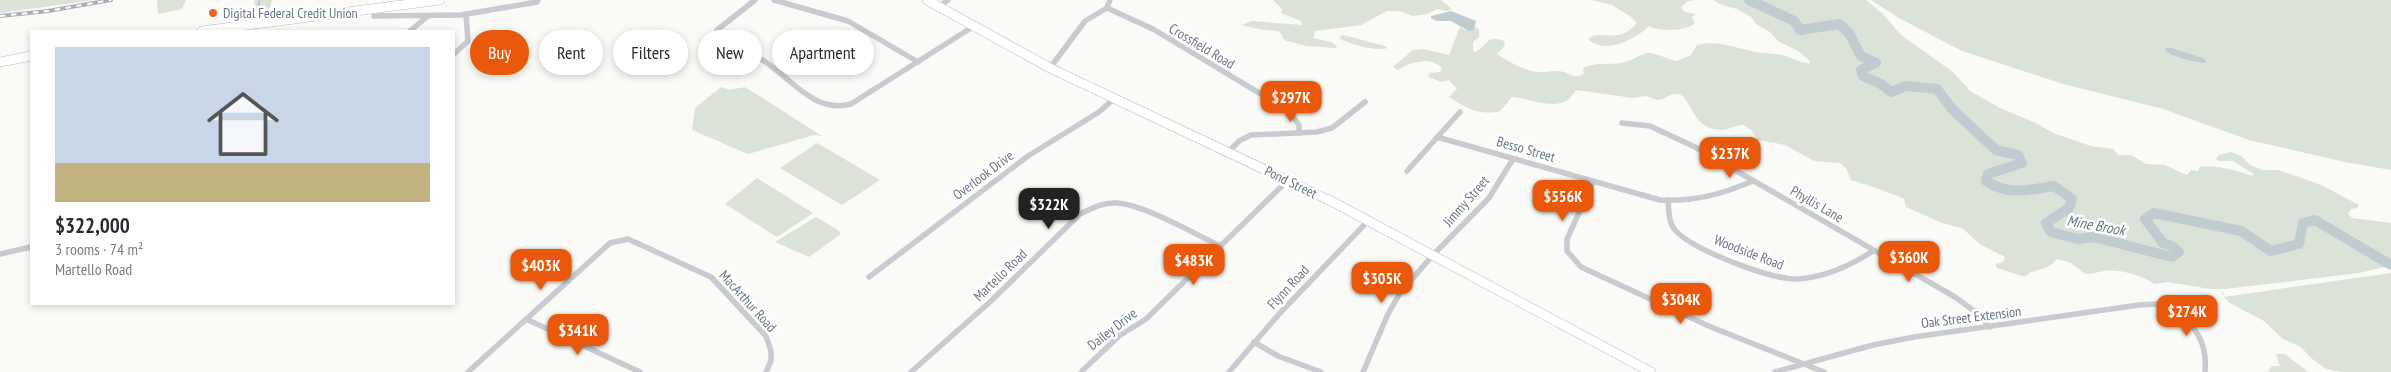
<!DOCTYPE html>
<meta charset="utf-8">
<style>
:root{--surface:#fff;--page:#f7f7f7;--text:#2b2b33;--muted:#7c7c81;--accent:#ea580c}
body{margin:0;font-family:"PT Sans Narrow",sans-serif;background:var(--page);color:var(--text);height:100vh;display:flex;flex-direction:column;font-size:19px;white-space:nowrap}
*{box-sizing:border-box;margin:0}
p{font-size:16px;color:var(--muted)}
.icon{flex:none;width:28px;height:28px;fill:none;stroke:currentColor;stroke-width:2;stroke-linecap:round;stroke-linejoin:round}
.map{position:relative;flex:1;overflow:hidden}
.drawer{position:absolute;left:30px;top:30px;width:425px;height:275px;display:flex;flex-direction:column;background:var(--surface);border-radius:0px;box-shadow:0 2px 8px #0003}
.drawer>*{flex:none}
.hud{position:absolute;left:470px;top:30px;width:475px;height:45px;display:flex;gap:10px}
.price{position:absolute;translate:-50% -42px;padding:0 11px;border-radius:10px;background:var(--accent);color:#fff;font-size:16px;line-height:32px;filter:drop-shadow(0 1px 2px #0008)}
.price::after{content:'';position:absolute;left:50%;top:30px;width:15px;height:11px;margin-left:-8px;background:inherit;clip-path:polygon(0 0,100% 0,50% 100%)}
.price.active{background:#222;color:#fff}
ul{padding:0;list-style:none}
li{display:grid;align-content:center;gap:10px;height:265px;padding:0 25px}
li span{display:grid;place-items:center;height:155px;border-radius:0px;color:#555}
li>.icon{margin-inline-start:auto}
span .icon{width:90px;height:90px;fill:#fffc;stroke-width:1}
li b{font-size:21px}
.chip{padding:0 18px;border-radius:22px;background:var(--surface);box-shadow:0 2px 8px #0003;font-size:18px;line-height:45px}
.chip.active{background:var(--accent);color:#fff}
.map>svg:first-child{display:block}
.green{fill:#dbe2d8}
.water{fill:#c1ccd1}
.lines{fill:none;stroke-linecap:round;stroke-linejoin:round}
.stream{stroke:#c1ccd1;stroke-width:2}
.river{stroke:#c1ccd1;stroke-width:10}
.secondary-casing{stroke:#babfc4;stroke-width:10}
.minor{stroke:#c8cbd0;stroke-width:5.5}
.secondary{stroke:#fff;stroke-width:9}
.rail-casing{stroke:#aaafb6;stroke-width:4}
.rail{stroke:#fff;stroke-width:2;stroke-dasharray:5.5;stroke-linecap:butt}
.poi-dot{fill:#f05f21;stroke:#fff;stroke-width:2}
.labels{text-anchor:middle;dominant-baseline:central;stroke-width:5;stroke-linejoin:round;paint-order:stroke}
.poi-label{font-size:14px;fill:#67788b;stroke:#fff;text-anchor:start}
.street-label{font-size:14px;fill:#67788b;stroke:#fff}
.water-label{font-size:15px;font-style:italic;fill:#637a85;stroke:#fff}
</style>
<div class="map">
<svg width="2391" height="372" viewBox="0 0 2391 372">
<rect width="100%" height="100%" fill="#fafaf7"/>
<g class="green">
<path d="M0 0H94L0 13Z"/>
<path d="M157 0H186L182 9 158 14Z"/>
<path d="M254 0H272L270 8 266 10 261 19H257Z"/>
<path d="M1273 0H1441L1452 9 1447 11 1437 9 1427 14 1413 16 1400 11H1387L1361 25 1315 31 1313 38 1331 42 1337 46 1336 48 1306 46 1287 41 1283 39 1282 35 1278 31C1268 31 1252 28 1242 25L1252 21 1302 25 1301 21 1281 13 1282 9Z"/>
<path d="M1591 0H1696L1688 1 1681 7 1685 12 1695 14 1692 18 1695 23C1686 32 1658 31 1648 26L1647 28C1633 40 1605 55 1588 39 1599 28 1618 46 1637 23L1631 17 1612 5Z"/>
<path d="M1713 0H1866L1883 14 1901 35 1953 72 1970 91 2000 108 2038 124 2053 133 2091 146 2113 149 2118 155H2131L2146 164 2165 165 2187 175 2191 170 2198 171 2200 167C2220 165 2233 170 2252 176L2254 174 2233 161H2218L2216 159 2219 155 2231 152 2241 156 2250 165 2262 170H2279L2321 185 2359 205 2357 208 2351 209 2348 214 2352 218 2391 223V268L2384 267 2359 273 2225 289H2210L2167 282 2154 284C2142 275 2120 269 2104 271 2097 272 2092 274 2085 274L2071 263 2057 259C2044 274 2037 266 2026 276H2022L1997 268 1996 264 2003 262 2005 257 1981 245 1962 228 1942 223 1906 207C1905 204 1905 201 1904 199 1901 196 1858 182 1851 180L1846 168 1840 163 1814 161 1785 145 1758 140 1751 130 1743 125C1736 125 1728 130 1721 130 1691 130 1692 96 1678 94 1669 93 1665 100 1657 100L1646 96 1633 98 1577 90C1572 93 1571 99 1566 101 1552 109 1528 98 1512 97L1500 111C1479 116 1466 108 1449 97L1457 89 1449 80 1441 82 1428 77 1430 73 1440 72 1442 68C1430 56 1410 62 1398 70L1393 67 1413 50 1423 49 1449 55 1460 27 1466 30H1474L1475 27 1479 29V37L1473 42V51L1475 52C1489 46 1485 34 1504 41L1505 46 1497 54C1508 62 1529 73 1543 72 1549 72 1553 70 1559 71 1569 72 1573 80 1584 74L1583 68C1597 61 1611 66 1625 62 1633 60 1640 55 1647 53 1654 52 1670 60 1677 61L1691 55 1697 45C1716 40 1733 47 1751 51 1761 54 1772 53 1782 55 1791 57 1799 62 1809 64L1810 61 1798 51 1778 41 1770 32 1756 24 1751 17 1737 9 1722 5Z"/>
<path d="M1871 0H2391V170L2345 162 2249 140 2163 109 2063 84 1962 51 1899 18Z"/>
<path d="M1343 35 1385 46 1387 48C1377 52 1349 44 1339 38Z"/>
<path d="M721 87 729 90 745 87 822 136 814 135 748 154 692 130 695 108Z"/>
<path d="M817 143 880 180 842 205 780 168Z"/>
<path d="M757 178 813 213 777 237 725 204Z"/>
<path d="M816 217 838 230 841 234 809 257 775 242Z"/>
<path d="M2391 273V372H2342L2326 369 2311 358 2301 347 2283 339 2264 321 2230 303 2224 297Z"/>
<path d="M2276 354H2285L2308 372H2268L2272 366H2280Z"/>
</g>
<g class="water">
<path d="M1451 11 1476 21 1474 30 1469 31 1451 21H1437L1431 18V16Z"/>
<path d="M2171 48 2203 58 2207 62C2200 65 2170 56 2165 50L2166 48Z"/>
</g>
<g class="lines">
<path class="stream" d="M259 0V20"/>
<path class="river" d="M1749 0 1794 21 1800 30 1839 24 1849 33 1861 56 1876 63 1861 70 1863 76 1881 84 1891 92 1906 86 1937 89 1952 109 1996 150 2018 155 2022 163 1988 174 1986 181C2009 196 2029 190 2054 186L2072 199 2069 208 2046 223 2051 232 2077 239 2094 237 2172 257 2179 252 2172 246 2163 243 2145 219 2154 213 2241 231 2271 251 2299 244 2303 223 2315 220 2391 265"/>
<g class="secondary-casing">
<g id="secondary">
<path d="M927 0 1050 68 1333 202 1651 372"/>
<path d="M202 31 440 0"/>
<path d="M0 62 31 56"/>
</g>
</g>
<g class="minor">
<path d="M755 0 717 30 715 35C730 45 748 51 764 61 791 78 814 114 851 104L974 26"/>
<path d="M774 0 848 21 918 62"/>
<path d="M939 6 948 0"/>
<path d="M1107 8 1153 29 1289 111 1299 125V133"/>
<path d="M374 16 461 15 537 2 538 0"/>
<path d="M410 31 428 16"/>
<path d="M454 54 468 41 466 14"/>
<path d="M1050 68 1085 21 1107 8 1110 0"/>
<path d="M1622 123 1650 126 1695 147 1955 297 1977 313 1990 327"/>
<path d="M1437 137 1660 200C1694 202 1722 194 1753 181"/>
<path d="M1229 151 1239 141 1251 135 1317 132 1332 128 1365 102"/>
<path d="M1407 171 1460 112"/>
<path d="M1593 182 1567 239V251L1581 267 1711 327 1824 372"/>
<path d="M1668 200C1669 210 1668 222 1675 230 1693 250 1771 280 1798 279 1826 277 1850 266 1873 251"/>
<path d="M0 254 31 247"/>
<path d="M869 277 1028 156 1099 112 1115 98"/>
<path d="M526 319 640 372"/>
<path d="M1254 342 1278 356 1321 372"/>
<path d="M468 372 610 243 628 239 711 277 766 336 771 351V361L766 372"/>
<path d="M911 372 991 301 1080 214C1092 208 1103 202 1117 203 1145 205 1193 233 1220 246"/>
<path d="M1081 372 1119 336 1146 319 1288 180"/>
<path d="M1229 372 1280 313 1368 221"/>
<path d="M1363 372 1388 314 1400 293 1433 255 1489 198 1513 159"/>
<path d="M1775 372 1873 345 1914 337 2139 305 2173 303C2193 327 2208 339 2205 372"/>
</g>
<use href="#secondary" class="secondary"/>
<g class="rail-casing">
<path id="rail" d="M0 16 48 11 111 0"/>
</g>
<use href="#rail" class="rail"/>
</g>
<circle class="poi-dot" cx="213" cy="13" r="5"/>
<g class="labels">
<g class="poi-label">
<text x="223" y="13">Digital Federal Credit Union</text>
</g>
<g class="street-label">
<text transform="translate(1202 46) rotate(31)">Crossfield Road</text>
<text transform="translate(1526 149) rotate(16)">Besso Street</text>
<text transform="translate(983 175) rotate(-37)">Overlook Drive</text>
<text transform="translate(1291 182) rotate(26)">Pond Street</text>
<text transform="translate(1466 201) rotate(-49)">Jimmy Street</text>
<text transform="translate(1817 204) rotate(30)">Phyllis Lane</text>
<text transform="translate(1749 252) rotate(21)">Woodside Road</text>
<text transform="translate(1000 275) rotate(-44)">Martello Road</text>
<text transform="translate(1288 287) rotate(-47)">Flynn Road</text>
<text transform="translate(748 301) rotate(48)">MacArthur Road</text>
<text transform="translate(1971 317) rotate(-7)">Oak Street Extension</text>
<text transform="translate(1112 329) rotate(-38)">Dailey Drive</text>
</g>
<g class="water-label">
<text transform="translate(2096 225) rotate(10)">Mine Brook</text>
</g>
</g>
</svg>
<b class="price" style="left:1291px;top:123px">$297K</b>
<b class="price" style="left:1730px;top:179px">$237K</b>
<b class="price" style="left:1563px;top:222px">$556K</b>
<b class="price active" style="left:1049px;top:230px">$322K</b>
<b class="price" style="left:1909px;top:283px">$360K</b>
<b class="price" style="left:1194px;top:286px">$483K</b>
<b class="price" style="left:541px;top:291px">$403K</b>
<b class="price" style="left:1382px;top:304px">$305K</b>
<b class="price" style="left:1681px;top:325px">$304K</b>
<b class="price" style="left:2187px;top:337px">$274K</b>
<b class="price" style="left:578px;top:356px">$341K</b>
<div class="hud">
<a class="chip active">Buy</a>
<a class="chip">Rent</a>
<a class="chip">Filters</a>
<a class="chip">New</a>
<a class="chip">Apartment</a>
</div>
<section class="drawer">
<ul>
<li><span style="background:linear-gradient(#c9d6e8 75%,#c2b280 0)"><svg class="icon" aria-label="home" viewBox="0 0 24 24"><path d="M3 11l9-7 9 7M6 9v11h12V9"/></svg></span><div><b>$322,000</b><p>3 rooms · 74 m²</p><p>Martello Road</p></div></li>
</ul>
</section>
</div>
